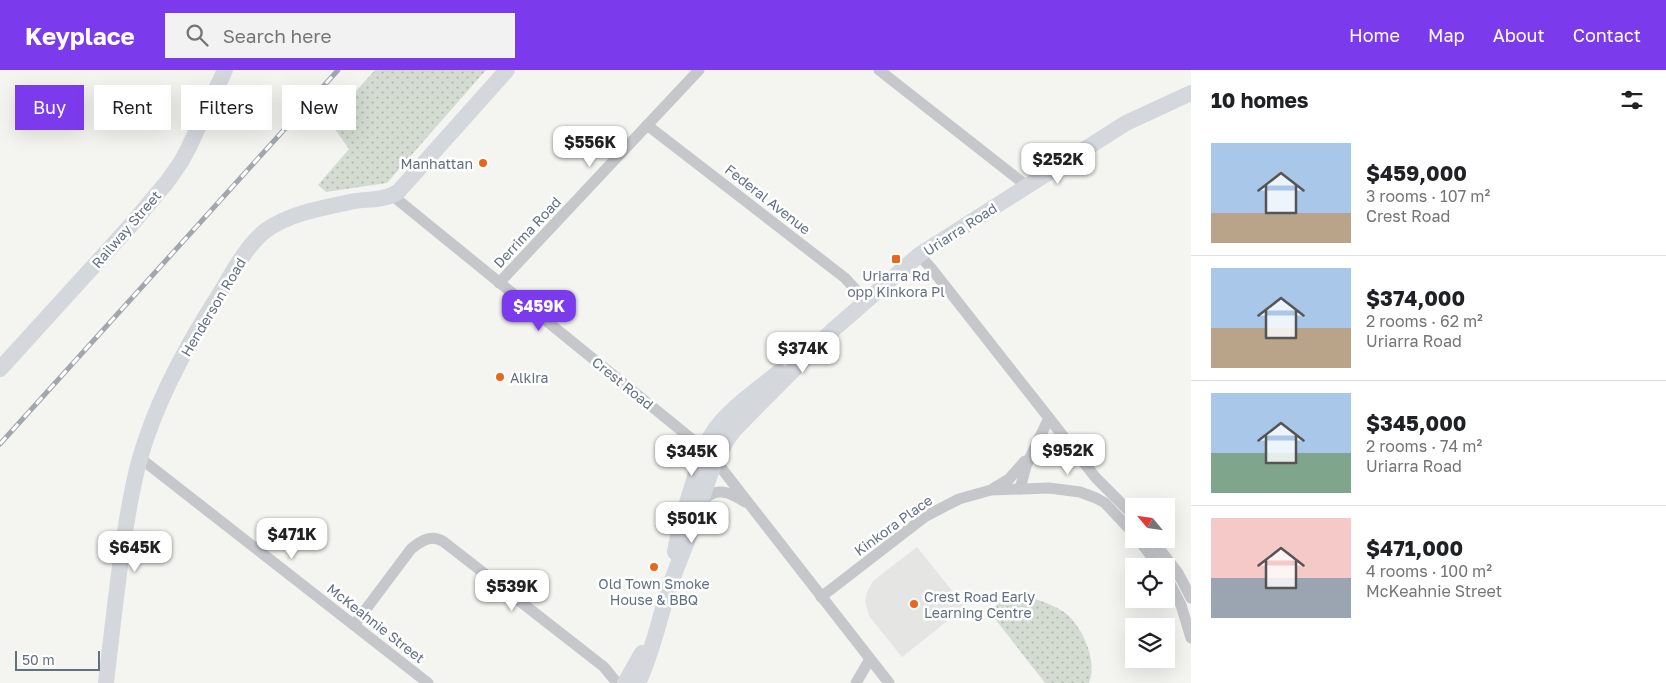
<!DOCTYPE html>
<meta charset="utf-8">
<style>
:root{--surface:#fff;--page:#f2f2f2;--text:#202124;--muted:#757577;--line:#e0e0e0;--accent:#7c3aed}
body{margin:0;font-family:"Golos Text",sans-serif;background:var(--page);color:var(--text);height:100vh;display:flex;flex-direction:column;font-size:19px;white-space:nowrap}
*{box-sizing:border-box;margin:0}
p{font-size:16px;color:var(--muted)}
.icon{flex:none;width:28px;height:28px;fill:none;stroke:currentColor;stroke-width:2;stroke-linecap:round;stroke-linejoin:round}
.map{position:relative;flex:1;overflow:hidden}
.drawer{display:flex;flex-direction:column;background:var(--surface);width:475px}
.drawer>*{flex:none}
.top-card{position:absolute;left:15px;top:15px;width:475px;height:45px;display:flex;gap:10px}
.needle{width:32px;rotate:299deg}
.fabs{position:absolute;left:1125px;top:428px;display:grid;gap:10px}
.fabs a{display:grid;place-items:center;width:50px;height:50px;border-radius:0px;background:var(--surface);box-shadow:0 5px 20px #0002;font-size:25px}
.scale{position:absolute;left:15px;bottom:12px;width:85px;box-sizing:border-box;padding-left:5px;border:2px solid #637083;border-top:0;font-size:14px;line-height:18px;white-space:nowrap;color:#637083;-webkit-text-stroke:4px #fff;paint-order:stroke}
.price{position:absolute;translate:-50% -42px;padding:0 11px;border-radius:10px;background:#fff;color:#222;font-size:16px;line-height:32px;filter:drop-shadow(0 1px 2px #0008)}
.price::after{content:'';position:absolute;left:50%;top:30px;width:15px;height:11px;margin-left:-8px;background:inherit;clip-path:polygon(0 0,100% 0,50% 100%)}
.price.current{background:var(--accent);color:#fff}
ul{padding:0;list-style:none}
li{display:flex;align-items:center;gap:15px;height:125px;padding:0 20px}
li+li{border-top:1px solid var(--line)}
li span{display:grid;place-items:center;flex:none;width:140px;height:100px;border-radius:0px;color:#555}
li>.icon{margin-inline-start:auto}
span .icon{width:60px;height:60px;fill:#fffc;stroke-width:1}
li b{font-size:21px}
h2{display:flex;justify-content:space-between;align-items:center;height:60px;padding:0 20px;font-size:21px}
.pill{padding:0 18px;border-radius:0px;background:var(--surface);box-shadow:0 5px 20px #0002;font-size:18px;line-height:45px}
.pill.current{background:var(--accent);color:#fff}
header{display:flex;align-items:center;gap:30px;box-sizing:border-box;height:70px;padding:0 25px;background:var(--accent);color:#fff}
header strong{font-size:24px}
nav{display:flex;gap:28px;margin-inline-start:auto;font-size:18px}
.search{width:350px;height:45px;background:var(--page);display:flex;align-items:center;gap:12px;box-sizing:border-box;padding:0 18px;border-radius:0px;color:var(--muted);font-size:19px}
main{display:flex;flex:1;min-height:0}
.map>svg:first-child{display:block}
.built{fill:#e5e6e4}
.green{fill:url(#green-dots)}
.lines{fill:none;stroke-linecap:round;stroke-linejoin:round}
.street{stroke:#c5c7cb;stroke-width:11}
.secondary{stroke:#d4d7dc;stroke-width:16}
.rail-casing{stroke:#a2a7ae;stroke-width:5}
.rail{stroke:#fff;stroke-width:3;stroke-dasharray:9;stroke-linecap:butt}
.poi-dot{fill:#e9661d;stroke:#fff;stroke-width:2}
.labels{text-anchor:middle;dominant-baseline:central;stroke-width:5;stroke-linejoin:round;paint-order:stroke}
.poi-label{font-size:14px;fill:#637083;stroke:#fff}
.street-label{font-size:14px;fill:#637083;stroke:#fff}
</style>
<header>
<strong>Keyplace</strong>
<div class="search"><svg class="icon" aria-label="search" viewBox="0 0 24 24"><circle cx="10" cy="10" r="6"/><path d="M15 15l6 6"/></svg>Search here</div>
<nav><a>Home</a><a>Map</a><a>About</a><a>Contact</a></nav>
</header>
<main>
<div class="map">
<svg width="1191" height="613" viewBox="0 0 1191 613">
<defs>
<pattern id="green-dots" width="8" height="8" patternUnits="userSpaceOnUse" patternTransform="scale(1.25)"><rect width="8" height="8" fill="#d4dcd2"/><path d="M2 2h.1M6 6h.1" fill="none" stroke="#b0b7b0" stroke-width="1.8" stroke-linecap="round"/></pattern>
</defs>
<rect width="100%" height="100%" fill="#f4f5f1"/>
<path class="built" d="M917 477 965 537 902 587 869 546 865 531 867 522 873 511Z"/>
<g class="green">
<path d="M375 0H486L387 113 326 122 318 115 349 79 329 51Z"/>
<path d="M1035 529C1045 532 1055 536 1064 542 1082 555 1098 591 1089 613H1045L989 541 999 533Z"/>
</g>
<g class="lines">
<g class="street">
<path d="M879 0 1027 116"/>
<path d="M647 55 845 208 866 231"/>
<path d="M393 126 704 379"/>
<path d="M919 185 931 198 1049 348 1026 396 1020 419"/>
<path d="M499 213 699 0"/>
<path d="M1049 348 1096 408 1134 446"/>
<path d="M140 388 428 613"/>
<path d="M715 390 889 613"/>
<path d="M994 418 1009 409 1025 391"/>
<path d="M701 433C714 415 730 422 745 432"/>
<path d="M1138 469 1159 496"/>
<path d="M1152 469 1178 503 1191 528"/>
<path d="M1166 506 1181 535 1191 568"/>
<path d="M821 527 926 446 959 429 991 420 1049 418 1080 422 1096 428 1105 433 1134 464"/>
<path d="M354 555 411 479C422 470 432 464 444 472L604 597 617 613"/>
<path d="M856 613 870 589"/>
</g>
<g class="secondary">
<path d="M0 299 131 155 167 112 181 92 189 77 225 0"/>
<path d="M675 482C679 456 687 432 695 407 700 390 705 373 716 358 733 336 757 320 779 302"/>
<path d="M106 613C111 569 116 525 122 481 127 450 131 419 140 388 156 332 185 278 217 228 231 206 244 178 265 161 289 143 326 137 355 131 369 129 386 130 398 122L507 0"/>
<path d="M625 613 642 583"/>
<path d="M638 613C652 584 658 553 668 522 676 496 688 472 696 446 707 415 714 384 735 359L834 259 919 185 1126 53 1191 23"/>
</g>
<g class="rail-casing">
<path id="rail" d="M0 374 338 0"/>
</g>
<use href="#rail" class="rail"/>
</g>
<g class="poi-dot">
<circle cx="483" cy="93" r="5"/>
<rect x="891" y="184" width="10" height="10" rx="2.5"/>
<circle cx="500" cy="307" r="5"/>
<circle cx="654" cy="497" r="5"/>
<circle cx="914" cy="534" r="5"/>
</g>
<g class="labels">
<g class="poi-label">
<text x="473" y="93" text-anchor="end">Manhattan</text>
<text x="896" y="205">Uriarra Rd<tspan x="896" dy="16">opp Kinkora Pl</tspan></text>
<text x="510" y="307" text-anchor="start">Alkira</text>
<text x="654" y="513">Old Town Smoke<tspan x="654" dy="16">House &amp; BBQ</tspan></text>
<text x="924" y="526" text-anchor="start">Crest Road Early<tspan x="924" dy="16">Learning Centre</tspan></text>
</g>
<g class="street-label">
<text transform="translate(768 129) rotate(38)">Federal Avenue</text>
<text transform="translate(126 159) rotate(-49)">Railway Street</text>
<text transform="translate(960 159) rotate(-33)">Uriarra Road</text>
<text transform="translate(527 162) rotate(-47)">Derrima Road</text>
<text transform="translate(213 237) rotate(-59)">Henderson Road</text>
<text transform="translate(623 313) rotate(39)">Crest Road</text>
<text transform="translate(893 455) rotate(-36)">Kinkora Place</text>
<text transform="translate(376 553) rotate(38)">McKeahnie Street</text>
</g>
</g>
</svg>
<div class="fabs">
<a><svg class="needle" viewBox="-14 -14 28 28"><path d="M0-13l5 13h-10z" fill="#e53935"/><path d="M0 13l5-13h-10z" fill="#757577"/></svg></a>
<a><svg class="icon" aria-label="locate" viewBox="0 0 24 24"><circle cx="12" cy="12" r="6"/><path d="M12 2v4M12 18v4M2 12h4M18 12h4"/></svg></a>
<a><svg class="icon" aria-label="layers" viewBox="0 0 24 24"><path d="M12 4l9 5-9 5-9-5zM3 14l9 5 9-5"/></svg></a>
</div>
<div class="scale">50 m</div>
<b class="price" style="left:590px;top:98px">$556K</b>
<b class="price" style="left:1058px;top:115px">$252K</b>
<b class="price current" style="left:539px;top:262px">$459K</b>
<b class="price" style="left:803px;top:304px">$374K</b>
<b class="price" style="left:1068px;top:406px">$952K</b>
<b class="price" style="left:692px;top:407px">$345K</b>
<b class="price" style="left:692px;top:474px">$501K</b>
<b class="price" style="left:292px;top:490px">$471K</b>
<b class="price" style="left:135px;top:503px">$645K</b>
<b class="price" style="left:512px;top:542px">$539K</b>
<div class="top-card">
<a class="pill current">Buy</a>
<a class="pill">Rent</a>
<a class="pill">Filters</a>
<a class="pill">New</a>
</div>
</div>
<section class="drawer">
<h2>10 homes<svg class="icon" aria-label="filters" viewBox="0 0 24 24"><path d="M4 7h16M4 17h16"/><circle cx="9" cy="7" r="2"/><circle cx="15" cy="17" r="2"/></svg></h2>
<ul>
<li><span style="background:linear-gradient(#a9c7e8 70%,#b9a48a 0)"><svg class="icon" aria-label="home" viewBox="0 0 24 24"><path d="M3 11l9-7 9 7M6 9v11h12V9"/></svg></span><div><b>$459,000</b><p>3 rooms · 107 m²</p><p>Crest Road</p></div></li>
<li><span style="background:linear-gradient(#a9c7e8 60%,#b9a48a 0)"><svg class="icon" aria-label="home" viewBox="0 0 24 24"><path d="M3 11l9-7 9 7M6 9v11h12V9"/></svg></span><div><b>$374,000</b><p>2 rooms · 62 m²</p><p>Uriarra Road</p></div></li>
<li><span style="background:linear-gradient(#a9c7e8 60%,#7fa58c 0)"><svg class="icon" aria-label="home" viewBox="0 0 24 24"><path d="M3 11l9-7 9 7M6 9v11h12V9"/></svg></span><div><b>$345,000</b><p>2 rooms · 74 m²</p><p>Uriarra Road</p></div></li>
<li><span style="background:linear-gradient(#f6c9c9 60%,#9aa5b1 0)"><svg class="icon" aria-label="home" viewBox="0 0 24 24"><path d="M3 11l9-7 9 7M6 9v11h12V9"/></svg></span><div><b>$471,000</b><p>4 rooms · 100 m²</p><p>McKeahnie Street</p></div></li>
</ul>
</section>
</main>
